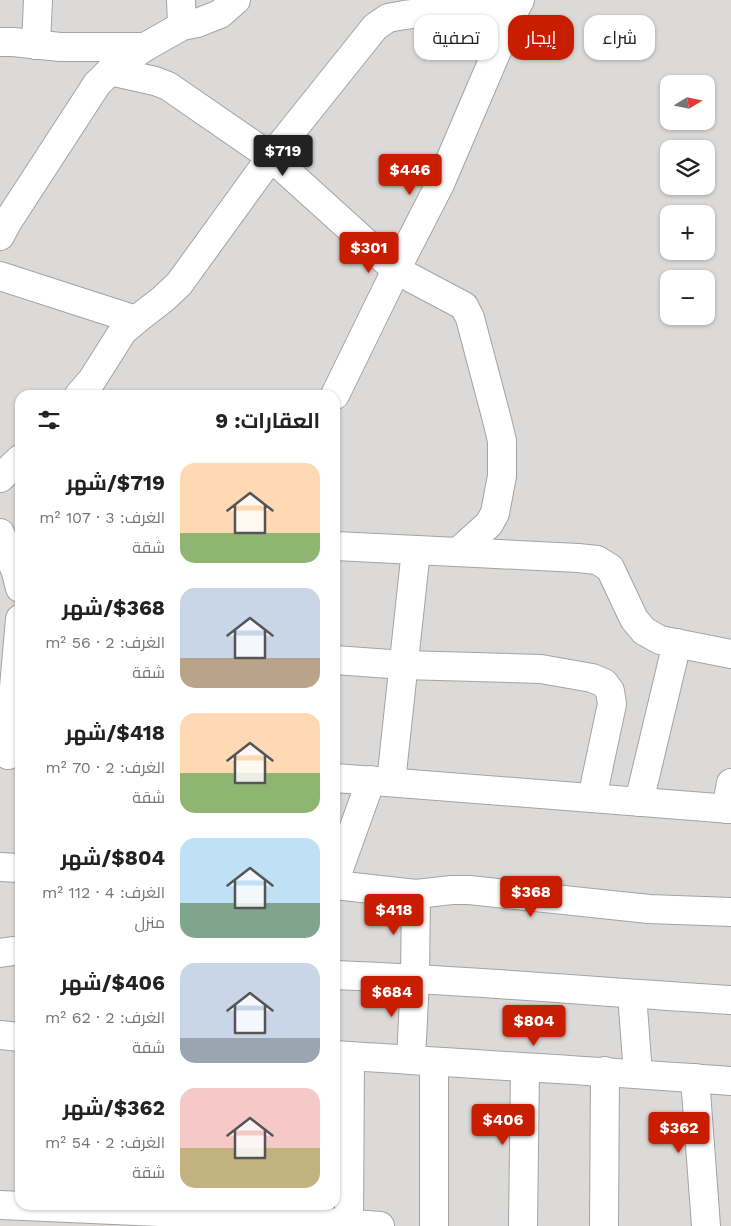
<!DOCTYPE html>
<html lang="ar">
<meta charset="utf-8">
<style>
:root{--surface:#fff;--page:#f6f6f6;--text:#222;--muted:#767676;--accent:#c91d00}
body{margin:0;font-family:"Work Sans",Cairo,sans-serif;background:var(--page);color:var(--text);direction:rtl;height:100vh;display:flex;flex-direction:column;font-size:19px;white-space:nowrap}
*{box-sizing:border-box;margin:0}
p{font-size:16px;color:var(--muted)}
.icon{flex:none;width:28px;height:28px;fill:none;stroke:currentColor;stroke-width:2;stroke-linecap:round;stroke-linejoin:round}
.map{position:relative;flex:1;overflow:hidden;direction:ltr}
.drawer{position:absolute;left:15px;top:390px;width:325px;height:820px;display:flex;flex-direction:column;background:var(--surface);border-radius:15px;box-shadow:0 1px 4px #0004;direction:rtl}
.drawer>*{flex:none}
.guide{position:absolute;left:355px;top:15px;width:300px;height:45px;direction:rtl;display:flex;gap:10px}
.needle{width:32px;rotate:80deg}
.tools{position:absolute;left:660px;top:75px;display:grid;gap:10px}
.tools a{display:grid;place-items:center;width:55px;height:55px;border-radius:10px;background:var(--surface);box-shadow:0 1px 4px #0004;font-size:25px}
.price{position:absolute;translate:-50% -42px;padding:0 11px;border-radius:5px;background:var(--accent);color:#fff;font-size:16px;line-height:32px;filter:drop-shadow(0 1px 2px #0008)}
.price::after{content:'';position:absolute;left:50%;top:30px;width:15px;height:11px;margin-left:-8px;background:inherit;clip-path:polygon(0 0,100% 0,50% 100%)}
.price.current{background:#222;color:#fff}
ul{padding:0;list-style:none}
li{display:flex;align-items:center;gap:15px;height:125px;padding:0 20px}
li span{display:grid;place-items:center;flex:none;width:140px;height:100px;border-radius:15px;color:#555}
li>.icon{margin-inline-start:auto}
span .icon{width:60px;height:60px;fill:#fffc;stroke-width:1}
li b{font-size:21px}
h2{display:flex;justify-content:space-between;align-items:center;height:60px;padding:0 20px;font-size:21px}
.chip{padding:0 18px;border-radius:15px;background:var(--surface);box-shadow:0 1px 4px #0004;font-size:18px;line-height:45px}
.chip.current{background:var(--accent);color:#fff}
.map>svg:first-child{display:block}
.residential{fill:#dbdad9;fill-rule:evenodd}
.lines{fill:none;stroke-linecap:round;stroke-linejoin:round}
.minor-casing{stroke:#a3a3a3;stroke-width:30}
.minor{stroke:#fff;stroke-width:28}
</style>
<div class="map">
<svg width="731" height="1226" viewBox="0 0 731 1226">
<rect width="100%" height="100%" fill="#eeece2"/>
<path class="residential" d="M0 0H731V1226H0ZM669 84H706V121H669ZM669 149H706V186H669ZM669 214H706V251H669ZM669 279H706V316H669ZM20 395H335V1205H20Z"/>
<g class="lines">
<g class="minor-casing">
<g id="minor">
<path d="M181 0 182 26"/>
<path d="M0 42H13L60 47H145"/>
<path d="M36 45 38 0"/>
<path d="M110 71 155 81 168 86 271 157 396 270 464 306 470 318 497 420 502 441V476L495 513 489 524 458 552"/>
<path d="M0 236 8 221 97 84 110 71 145 47 182 26 197 23 220 14 236 0"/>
<path d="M0 276 136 320"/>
<path d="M79 395 92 380 123 331 136 320 163 299 179 284 271 157 375 27 388 18 404 15 420 13 488 14 514 11"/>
<path d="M335 395 399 264 440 184 514 11 520 0"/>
<path d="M0 478 20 459"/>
<path d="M0 533 16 572 20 588"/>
<path d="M335 546 578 558 597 560 610 568 634 619 644 631 660 640 731 654"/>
<path d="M335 660 404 665 541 669 592 678 604 683 610 691 612 704 592 798"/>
<path d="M8 755 20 619"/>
<path d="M335 778 731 809"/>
<path d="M391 782 416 550"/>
<path d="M639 802 677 643"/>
<path d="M726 809 731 783"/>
<path d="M0 867 20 868"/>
<path d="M335 880 371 780"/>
<path d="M335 885 416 894 452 890H469L649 909 731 912"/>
<path d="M0 953 20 950"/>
<path d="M335 975C467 980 599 992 731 1000"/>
<path d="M632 994 638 1074"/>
<path d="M0 1035 20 1037"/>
<path d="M335 1055C467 1064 599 1071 731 1081"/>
<path d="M411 1060 415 978 416 894"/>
<path d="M695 1078 706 1226"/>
<path d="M0 1205 250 1216 380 1226"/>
<path d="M349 1224 350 1056"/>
<path d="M434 1226V1062"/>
<path d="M523 1226 525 1068"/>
<path d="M604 1226 605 1071"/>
</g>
</g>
<use href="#minor" class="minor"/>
</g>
</svg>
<div class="tools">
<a><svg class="needle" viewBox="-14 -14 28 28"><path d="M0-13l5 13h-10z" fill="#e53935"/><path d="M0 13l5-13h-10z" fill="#767676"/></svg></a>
<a><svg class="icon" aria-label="layers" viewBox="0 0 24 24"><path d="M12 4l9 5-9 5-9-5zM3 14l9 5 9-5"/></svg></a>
<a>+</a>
<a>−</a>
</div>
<b class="price current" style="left:283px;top:177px">$719</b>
<b class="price" style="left:410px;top:196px">$446</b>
<b class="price" style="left:369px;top:274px">$301</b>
<b class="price" style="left:531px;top:918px">$368</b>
<b class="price" style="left:394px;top:936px">$418</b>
<b class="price" style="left:392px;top:1018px">$684</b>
<b class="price" style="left:534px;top:1047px">$804</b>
<b class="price" style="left:503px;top:1146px">$406</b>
<b class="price" style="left:679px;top:1154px">$362</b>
<div class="guide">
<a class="chip">شراء</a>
<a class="chip current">إيجار</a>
<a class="chip">تصفية</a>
</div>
<section class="drawer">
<h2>العقارات: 9<svg class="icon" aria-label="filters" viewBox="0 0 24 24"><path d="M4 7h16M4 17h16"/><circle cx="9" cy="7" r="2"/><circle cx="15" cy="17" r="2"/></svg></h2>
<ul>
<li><span style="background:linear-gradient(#ffd9b3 70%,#8fb573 0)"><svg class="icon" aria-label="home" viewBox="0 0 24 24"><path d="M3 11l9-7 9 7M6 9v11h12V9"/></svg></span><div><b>$719/شهر</b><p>الغرف: 3 · 107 m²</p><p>شقة</p></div></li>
<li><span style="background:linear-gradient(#c9d6e8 70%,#b9a48a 0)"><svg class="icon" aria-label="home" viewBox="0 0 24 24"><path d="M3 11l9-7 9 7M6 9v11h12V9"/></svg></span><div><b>$368/شهر</b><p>الغرف: 2 · 56 m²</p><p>شقة</p></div></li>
<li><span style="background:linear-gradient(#ffd9b3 60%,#8fb573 0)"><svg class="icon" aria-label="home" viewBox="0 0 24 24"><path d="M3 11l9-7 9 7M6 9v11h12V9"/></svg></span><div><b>$418/شهر</b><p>الغرف: 2 · 70 m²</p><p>شقة</p></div></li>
<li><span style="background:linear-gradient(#bfe0f5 65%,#7fa58c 0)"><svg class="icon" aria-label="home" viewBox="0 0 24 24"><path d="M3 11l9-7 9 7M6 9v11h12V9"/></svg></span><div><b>$804/شهر</b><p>الغرف: 4 · 112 m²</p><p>منزل</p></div></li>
<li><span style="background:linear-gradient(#c9d6e8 75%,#9aa5b1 0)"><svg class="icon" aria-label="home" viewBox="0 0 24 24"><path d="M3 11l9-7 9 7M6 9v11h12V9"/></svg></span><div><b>$406/شهر</b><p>الغرف: 2 · 62 m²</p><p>شقة</p></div></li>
<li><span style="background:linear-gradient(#f6c9c9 60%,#c2b280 0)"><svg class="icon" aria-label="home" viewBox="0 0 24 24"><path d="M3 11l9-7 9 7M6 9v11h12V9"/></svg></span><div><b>$362/شهر</b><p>الغرف: 2 · 54 m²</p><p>شقة</p></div></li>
</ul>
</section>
</div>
